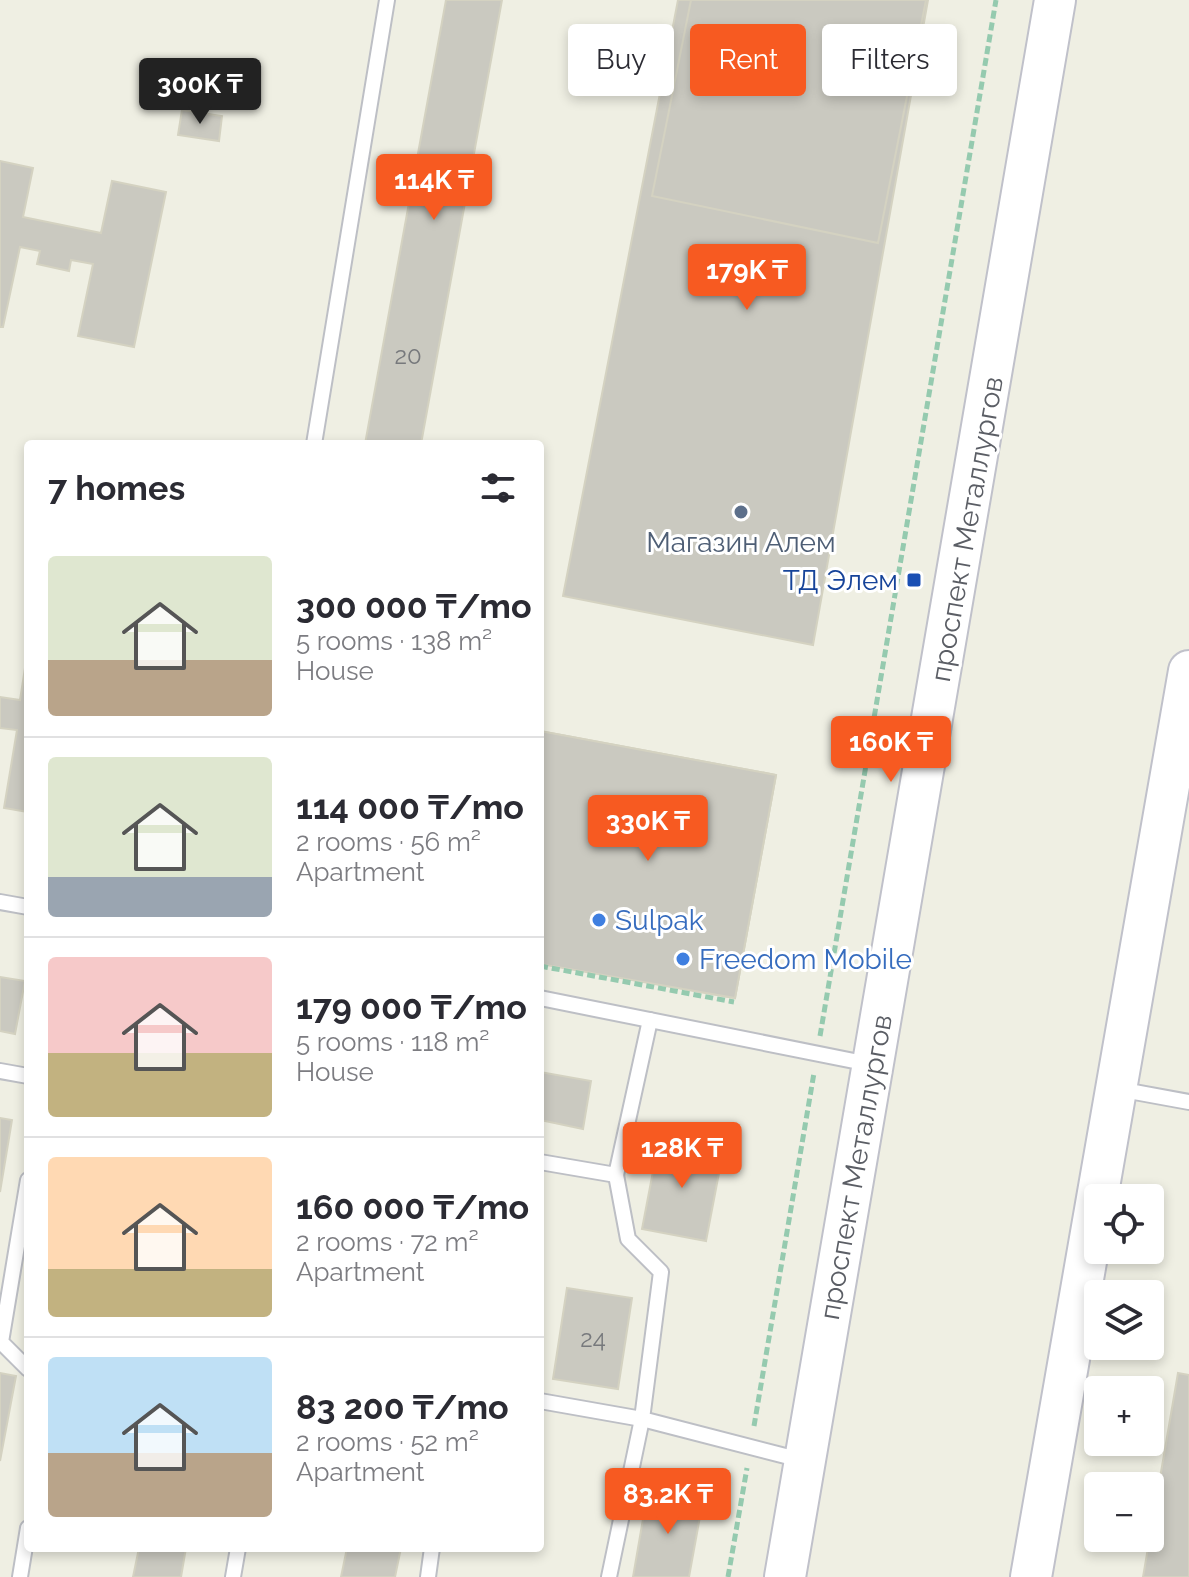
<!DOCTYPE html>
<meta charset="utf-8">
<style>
:root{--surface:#fff;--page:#f7f7f7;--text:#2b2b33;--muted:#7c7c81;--line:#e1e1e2;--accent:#f75a21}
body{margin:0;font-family:Raleway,sans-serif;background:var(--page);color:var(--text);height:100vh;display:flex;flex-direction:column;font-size:30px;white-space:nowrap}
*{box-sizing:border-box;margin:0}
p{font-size:26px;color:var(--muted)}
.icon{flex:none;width:44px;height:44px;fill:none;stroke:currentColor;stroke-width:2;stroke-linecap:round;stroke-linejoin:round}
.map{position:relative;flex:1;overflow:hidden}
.details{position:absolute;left:24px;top:440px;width:520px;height:1112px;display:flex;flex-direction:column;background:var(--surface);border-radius:8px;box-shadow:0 4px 12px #0003}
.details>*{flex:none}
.top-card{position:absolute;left:568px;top:24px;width:500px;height:72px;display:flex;gap:16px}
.tools{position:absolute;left:1084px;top:1184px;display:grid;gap:16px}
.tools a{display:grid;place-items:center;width:80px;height:80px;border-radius:8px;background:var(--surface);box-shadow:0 4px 12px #0003;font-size:40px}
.price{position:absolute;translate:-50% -68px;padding:0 18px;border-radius:8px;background:var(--accent);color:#fff;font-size:26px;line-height:52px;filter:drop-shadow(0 2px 4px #0008)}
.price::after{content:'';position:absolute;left:50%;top:48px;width:24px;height:18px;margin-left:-12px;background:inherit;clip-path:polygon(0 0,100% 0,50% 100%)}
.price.current{background:#222;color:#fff}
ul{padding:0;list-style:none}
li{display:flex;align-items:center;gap:24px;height:200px;padding:0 24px}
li+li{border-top:2px solid var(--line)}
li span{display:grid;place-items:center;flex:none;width:224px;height:160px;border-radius:8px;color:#555}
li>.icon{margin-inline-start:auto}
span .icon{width:96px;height:96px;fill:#fffc;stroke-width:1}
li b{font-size:34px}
h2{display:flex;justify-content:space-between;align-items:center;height:96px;padding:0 24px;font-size:34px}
.tag{padding:0 28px;border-radius:8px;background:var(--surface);box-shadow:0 4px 12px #0003;font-size:28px;line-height:72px}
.tag.current{background:var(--accent);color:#fff}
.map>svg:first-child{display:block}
.building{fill:#cac9c0;stroke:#d4d2c1;stroke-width:2}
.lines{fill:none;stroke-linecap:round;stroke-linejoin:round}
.service-casing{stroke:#bdbfc5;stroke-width:18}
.secondary-casing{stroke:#c0c1ca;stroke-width:44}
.path{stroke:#95caaf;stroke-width:5;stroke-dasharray:8 4;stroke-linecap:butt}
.service{stroke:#fff;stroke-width:14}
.secondary{stroke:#fff;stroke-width:40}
.service-dot{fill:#5c6f8a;stroke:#fff;stroke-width:3}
.transit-dot{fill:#1a4fb4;stroke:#fff;stroke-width:3}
.shop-dot{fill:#3f7fe0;stroke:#fff;stroke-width:3}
.labels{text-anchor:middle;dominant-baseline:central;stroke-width:6;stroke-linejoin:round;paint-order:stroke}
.number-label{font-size:24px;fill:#77797c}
.street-label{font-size:28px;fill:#5b5e65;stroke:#fff}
.service-label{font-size:28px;fill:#4e5e75;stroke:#fff}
.transit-label{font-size:28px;fill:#164399;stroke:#fff;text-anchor:end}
.shop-label{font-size:28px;fill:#366cbe;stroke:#fff;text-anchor:start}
</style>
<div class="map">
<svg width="1189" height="1577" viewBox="0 0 1189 1577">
<rect width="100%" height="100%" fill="#efefe3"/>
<g class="building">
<path d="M446 0H502L421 444H365Z"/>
<path d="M678 0H928L813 645 563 596Z"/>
<path d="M691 0H926L878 243 652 196Z"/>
<path d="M182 110 222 116 219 141 178 135Z"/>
<path d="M0 161 33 168 23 217 101 233 112 181 166 192 134 347 78 336 93 264 71 260 69 271 37 264 40 251 20 247 3 327H0Z"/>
<path d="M28 649V812L4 808 17 730 0 728V697L20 700Z"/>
<path d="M540 731 776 775 735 998 540 963Z"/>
<path d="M540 731 776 775 735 998 540 964Z"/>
<path d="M0 977 25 981 15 1034 0 1031Z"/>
<path d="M540 1072 591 1081 583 1129 540 1120Z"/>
<path d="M0 1118 12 1120 0 1192Z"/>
<path d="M659 1140 723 1152 706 1241 642 1229Z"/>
<path d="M567 1288 632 1298 618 1389 553 1379Z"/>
<path d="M0 1373 16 1376 0 1461Z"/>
<path d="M1178 1373 1189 1375V1577H1143Z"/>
<path d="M648 1490 703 1500 689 1577H633Z"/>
<path d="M139 1548H186L181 1577H133Z"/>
<path d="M347 1548H401L395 1577H341Z"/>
</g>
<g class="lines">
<g class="service-casing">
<g id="service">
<path d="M314 444 387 0"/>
<path d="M0 902 28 907"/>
<path d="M540 998 869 1064"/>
<path d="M0 1071 28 1076"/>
<path d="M1118 1089 1189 1102"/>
<path d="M540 1162 616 1175 650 1020"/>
<path d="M616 1175 628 1239 661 1272 642 1419 801 1460"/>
<path d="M28 1180 1 1342 28 1369"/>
<path d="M540 1401 642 1419 609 1577"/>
<path d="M20 1577 28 1528"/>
<path d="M233 1577 238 1548"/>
<path d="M428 1577 432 1548"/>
</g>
</g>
<g class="secondary-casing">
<g id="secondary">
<path d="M785 1577 1055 0"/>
<path d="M1031 1577 1189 671"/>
</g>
</g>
<g class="path">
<path d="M540 966 734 1002"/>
<path d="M820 1036 996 0"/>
<path d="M754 1426 814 1073"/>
<path d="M728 1577 747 1468"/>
</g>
<use href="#service" class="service"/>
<use href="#secondary" class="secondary"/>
</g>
<circle class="service-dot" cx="741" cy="512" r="8"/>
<rect class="transit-dot" x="906" y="572" width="16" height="16" rx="4"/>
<g class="shop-dot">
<circle cx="599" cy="920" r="8"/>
<circle cx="683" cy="959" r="8"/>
</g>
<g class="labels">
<g class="number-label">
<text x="408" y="355">20</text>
<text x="593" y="1338">24</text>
</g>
<g class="street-label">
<text transform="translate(967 529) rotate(-80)">проспект Металлургов</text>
<text transform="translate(856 1167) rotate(-80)">проспект Металлургов</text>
</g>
<g class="service-label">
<text x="741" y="542">Магазин Алем</text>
</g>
<g class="transit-label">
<text x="898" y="580">ТД Элем</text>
</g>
<g class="shop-label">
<text x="615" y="920">Sulpak</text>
<text x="699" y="959">Freedom Mobile</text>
</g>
</g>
</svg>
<div class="tools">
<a><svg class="icon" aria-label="locate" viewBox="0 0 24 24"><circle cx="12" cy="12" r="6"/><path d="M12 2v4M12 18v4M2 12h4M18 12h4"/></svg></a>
<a><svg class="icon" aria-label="layers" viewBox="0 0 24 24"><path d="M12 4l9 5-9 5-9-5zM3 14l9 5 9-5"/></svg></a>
<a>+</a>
<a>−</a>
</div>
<b class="price current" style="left:200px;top:126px">300K ₸</b>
<b class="price" style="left:434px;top:222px">114K ₸</b>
<b class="price" style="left:747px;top:312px">179K ₸</b>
<b class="price" style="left:891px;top:784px">160K ₸</b>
<b class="price" style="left:648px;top:863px">330K ₸</b>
<b class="price" style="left:682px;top:1190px">128K ₸</b>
<b class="price" style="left:668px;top:1536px">83.2K ₸</b>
<div class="top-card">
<a class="tag">Buy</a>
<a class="tag current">Rent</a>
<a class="tag">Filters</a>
</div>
<section class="details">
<h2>7 homes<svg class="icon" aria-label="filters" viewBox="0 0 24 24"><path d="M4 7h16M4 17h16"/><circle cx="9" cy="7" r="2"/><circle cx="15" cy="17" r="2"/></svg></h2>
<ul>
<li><span style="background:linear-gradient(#dfe7d0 65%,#b9a48a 0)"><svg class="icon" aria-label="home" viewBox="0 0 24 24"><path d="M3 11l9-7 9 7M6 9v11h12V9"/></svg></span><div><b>300 000 ₸/mo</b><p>5 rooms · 138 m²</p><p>House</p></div></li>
<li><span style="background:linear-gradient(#dfe7d0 75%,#9aa5b1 0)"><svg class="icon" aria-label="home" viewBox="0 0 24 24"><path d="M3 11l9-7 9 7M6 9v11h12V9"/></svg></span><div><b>114 000 ₸/mo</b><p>2 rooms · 56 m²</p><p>Apartment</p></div></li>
<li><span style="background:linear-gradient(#f6c9c9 60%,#c2b280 0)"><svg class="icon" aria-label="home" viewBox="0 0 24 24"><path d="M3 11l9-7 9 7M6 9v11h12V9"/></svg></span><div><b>179 000 ₸/mo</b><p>5 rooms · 118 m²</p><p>House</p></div></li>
<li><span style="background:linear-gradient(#ffd9b3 70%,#c2b280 0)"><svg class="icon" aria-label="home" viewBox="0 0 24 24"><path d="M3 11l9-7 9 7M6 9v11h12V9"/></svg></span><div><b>160 000 ₸/mo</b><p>2 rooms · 72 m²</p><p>Apartment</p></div></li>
<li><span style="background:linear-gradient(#bfe0f5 60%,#b9a48a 0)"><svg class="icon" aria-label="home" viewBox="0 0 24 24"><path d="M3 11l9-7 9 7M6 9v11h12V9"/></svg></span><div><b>83 200 ₸/mo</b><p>2 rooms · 52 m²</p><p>Apartment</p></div></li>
</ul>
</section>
</div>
